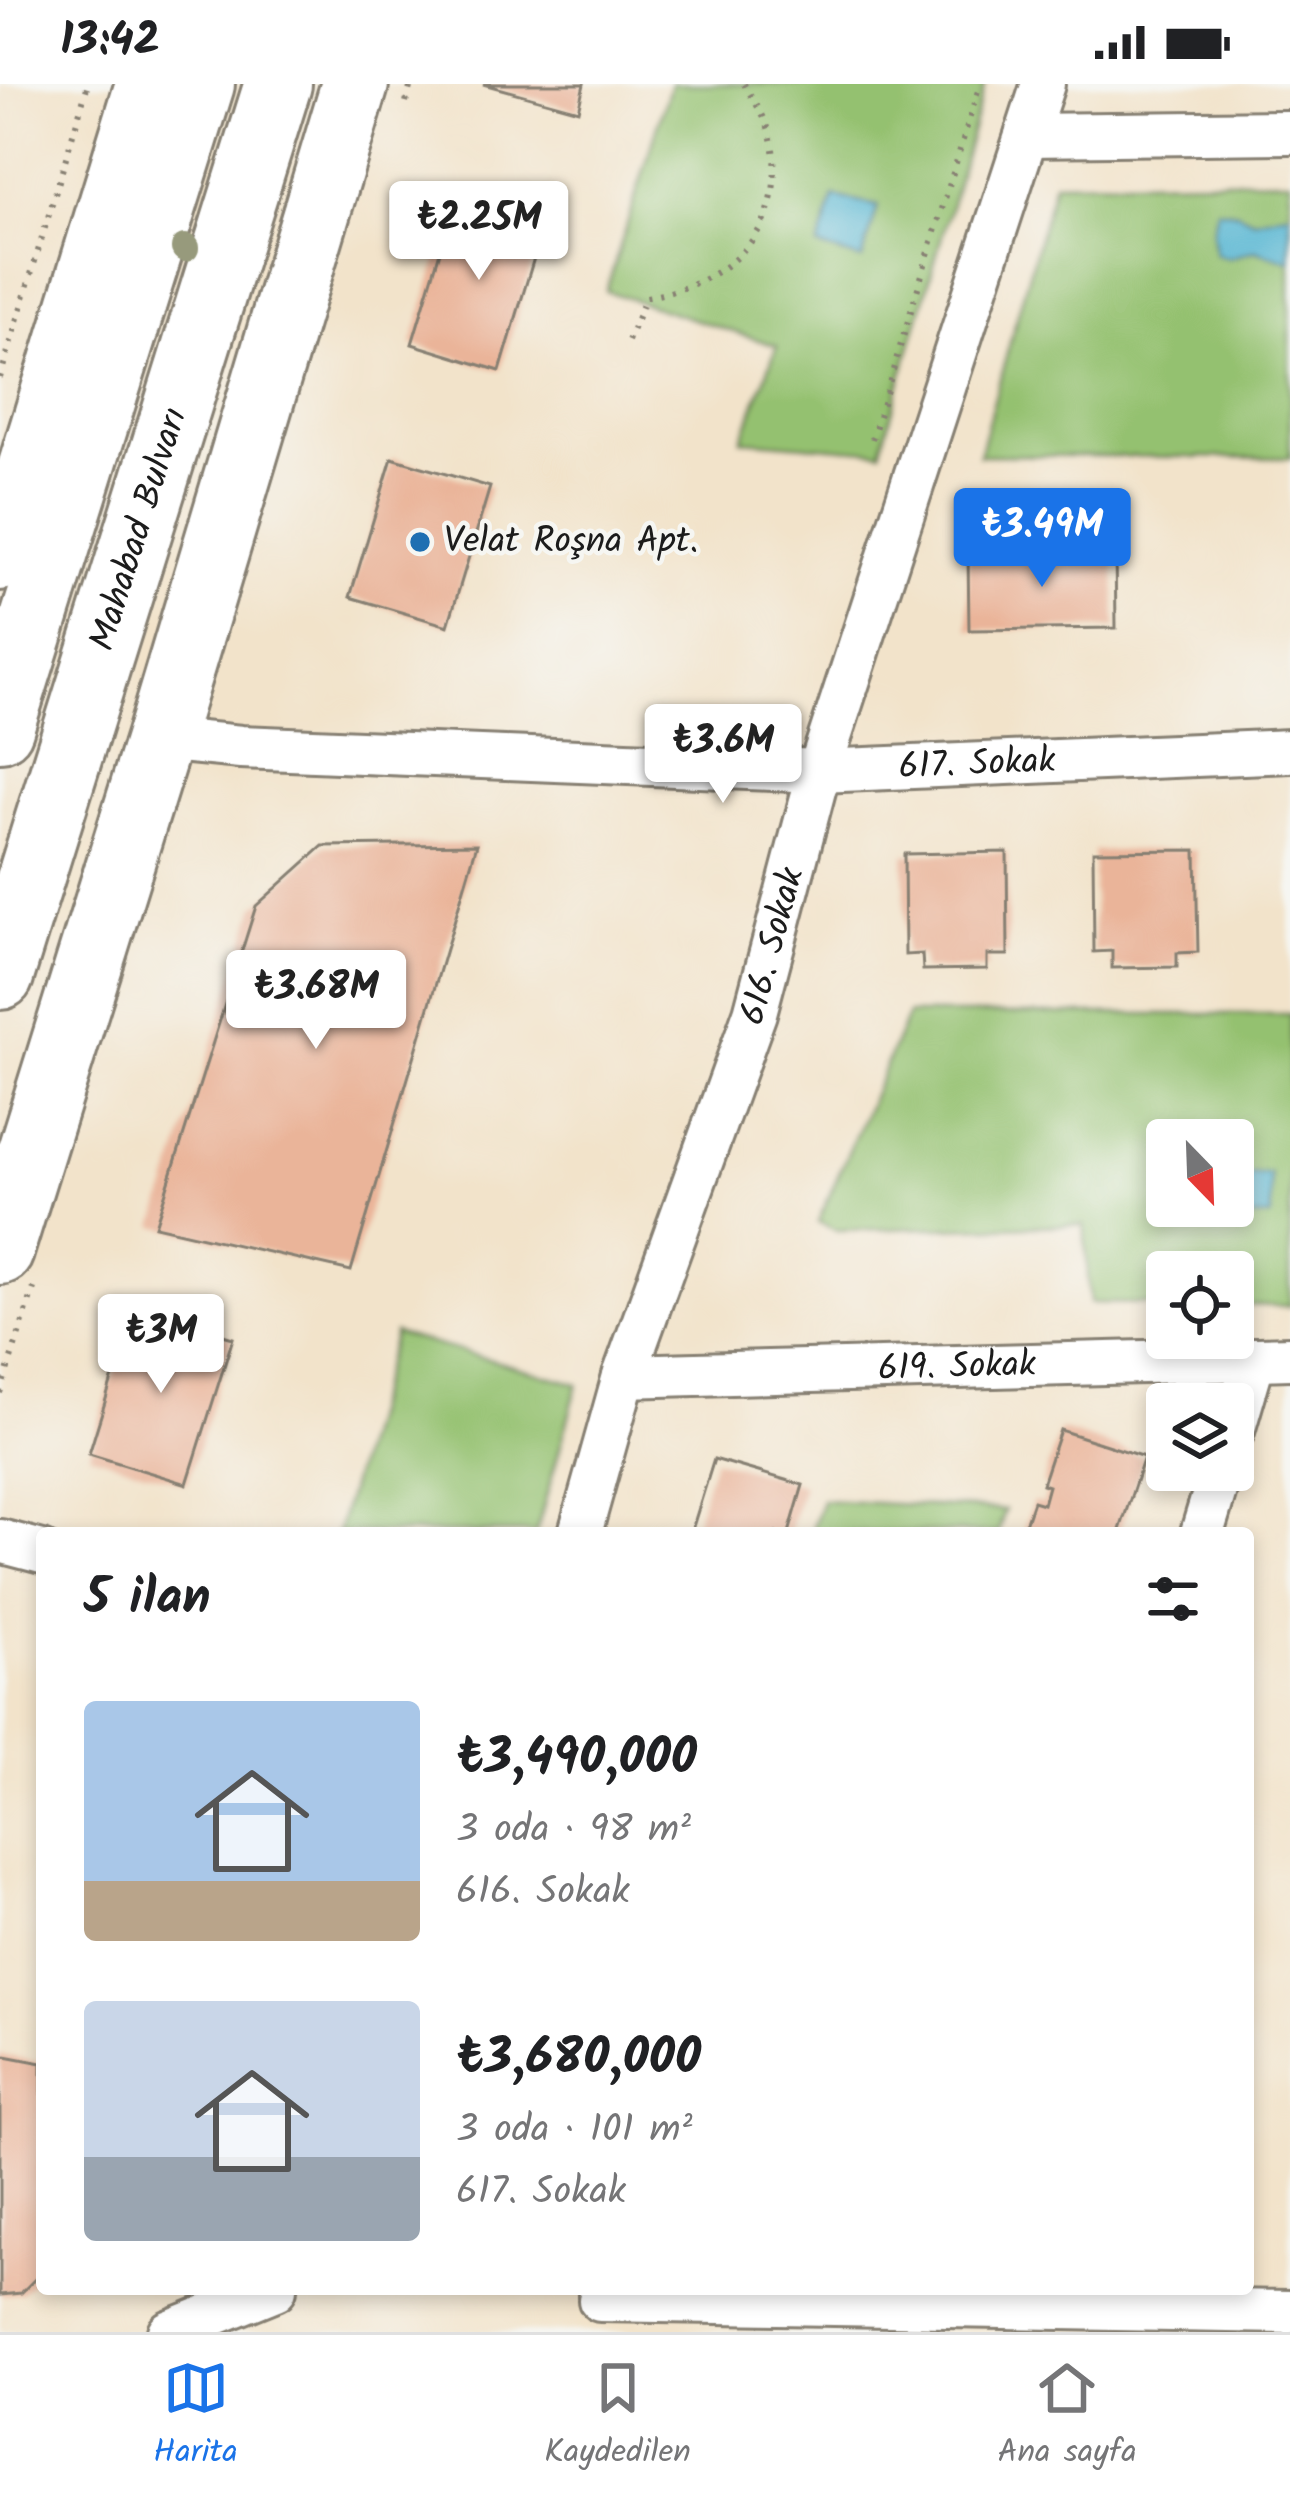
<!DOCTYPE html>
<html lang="tr">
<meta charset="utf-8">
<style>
:root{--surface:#fff;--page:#f2f2f2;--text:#202124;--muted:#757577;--line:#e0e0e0;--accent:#1a73e8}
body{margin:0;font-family:Kalam,sans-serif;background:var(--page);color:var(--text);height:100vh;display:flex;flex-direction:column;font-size:45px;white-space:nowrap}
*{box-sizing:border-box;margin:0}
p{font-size:39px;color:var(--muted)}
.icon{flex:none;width:66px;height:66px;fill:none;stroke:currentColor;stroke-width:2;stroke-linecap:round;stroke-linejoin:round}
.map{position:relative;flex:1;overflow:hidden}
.sheet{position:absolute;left:36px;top:1443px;width:1218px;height:768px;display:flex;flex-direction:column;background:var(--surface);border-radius:12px;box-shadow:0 6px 18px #0003}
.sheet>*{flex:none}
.needle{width:78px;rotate:157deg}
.buttons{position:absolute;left:1146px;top:1035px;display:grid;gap:24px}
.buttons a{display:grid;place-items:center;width:108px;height:108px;border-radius:12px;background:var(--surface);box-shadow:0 6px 18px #0003;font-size:60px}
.price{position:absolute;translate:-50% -102px;padding:0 27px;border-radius:12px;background:#fff;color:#222;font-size:39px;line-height:78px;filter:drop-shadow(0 3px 6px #0008)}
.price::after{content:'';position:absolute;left:50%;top:72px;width:36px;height:27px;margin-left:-18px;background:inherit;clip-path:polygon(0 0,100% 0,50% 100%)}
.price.selected{background:var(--accent);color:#fff}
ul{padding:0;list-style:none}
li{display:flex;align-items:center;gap:36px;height:300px;padding:0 48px}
li span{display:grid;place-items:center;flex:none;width:336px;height:240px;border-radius:12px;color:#555}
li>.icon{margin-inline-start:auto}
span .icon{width:144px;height:144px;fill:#fffc;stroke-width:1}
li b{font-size:51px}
h2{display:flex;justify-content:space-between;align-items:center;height:144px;padding:0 48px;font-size:51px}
.status{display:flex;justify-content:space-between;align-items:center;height:84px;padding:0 60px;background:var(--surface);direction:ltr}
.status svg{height:33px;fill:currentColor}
.menu{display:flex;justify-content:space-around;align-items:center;height:168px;border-top:3px solid var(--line);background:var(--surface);font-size:33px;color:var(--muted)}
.menu a{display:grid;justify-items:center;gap:6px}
.menu .selected{color:var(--accent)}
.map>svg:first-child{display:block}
.green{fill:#94c16f;stroke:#586e46;stroke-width:3;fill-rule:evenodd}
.water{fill:#54b5d2;stroke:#386877;stroke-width:3}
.building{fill:#eab499}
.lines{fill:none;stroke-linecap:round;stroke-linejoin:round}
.minor-casing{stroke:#878073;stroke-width:48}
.secondary-casing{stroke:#878073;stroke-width:66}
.primary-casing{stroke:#878073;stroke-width:72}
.path{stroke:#878073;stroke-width:6;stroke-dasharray:3 9;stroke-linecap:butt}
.minor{stroke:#fff;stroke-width:42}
.secondary{stroke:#fff;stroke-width:60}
.primary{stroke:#fff;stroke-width:66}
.tree{fill:#979a7c}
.poi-dot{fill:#1f6fb2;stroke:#f6f6f2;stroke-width:4.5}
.labels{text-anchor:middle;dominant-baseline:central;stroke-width:9;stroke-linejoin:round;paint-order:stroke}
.street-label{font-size:36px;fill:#1c1c1c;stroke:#f6f6f2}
.poi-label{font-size:36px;fill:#1c1c1c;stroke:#f6f6f2;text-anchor:start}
</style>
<div class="status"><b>13:42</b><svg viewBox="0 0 49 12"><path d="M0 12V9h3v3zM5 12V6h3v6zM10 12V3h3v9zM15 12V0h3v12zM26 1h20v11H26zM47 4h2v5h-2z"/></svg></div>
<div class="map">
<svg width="1290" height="2248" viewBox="0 0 1290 2248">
<rect width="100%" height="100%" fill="#f6f6f2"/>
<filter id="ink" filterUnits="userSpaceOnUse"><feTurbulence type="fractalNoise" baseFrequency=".00833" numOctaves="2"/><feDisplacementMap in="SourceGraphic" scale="24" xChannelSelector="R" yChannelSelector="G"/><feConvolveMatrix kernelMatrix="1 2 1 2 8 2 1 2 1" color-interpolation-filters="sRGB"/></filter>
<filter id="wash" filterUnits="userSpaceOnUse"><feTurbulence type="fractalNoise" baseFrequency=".004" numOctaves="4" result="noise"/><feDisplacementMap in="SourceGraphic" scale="48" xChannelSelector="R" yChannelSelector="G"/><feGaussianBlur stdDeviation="2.7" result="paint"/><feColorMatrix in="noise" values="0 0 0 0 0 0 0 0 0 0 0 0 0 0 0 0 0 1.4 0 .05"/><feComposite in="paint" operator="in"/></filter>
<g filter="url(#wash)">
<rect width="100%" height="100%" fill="#f2e3ca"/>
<g class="green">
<path d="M671 0H839L852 4 854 0H985L881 367 742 356 777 262 606 207Z"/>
<path d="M1290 95V374L979 371 1054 98Z"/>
<path d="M908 930H1290V1222L1233 1221V1188H1167V1220L1090 1219 1084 1141 836 1146 818 1138ZM1167 1056H1233V1122H1167Z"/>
<path d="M394 1249 578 1300 536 1449H337Z"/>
<path d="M822 1416 1005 1426 998 1449H811Z"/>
</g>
<g class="water">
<path d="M834 113 878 122 862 176 818 163Z"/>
<path d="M1217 125 1237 128 1254 136 1290 128V177L1255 166 1229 174 1215 170 1212 147Z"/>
<path d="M1270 1090 1271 1133 1167 1135 1166 1093 1167 1122H1233V1091Z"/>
</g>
<g id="blocks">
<g class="building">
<path d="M483 0H584L578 26Z"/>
<path d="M457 111 545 137 500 287 412 260Z"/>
<path d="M392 374 490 403 448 542 350 513Z"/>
<path d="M1115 466 1116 544 969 546 968 468Z"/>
<path d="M477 760 351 1187 155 1142 256 822 323 762Z"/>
<path d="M1196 766 1198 868 1177 869V883L1112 884V867L1094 868 1093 767Z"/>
<path d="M1007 768 1008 871H987V885L923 886 922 870 905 871 904 770Z"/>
<path d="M134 1224 233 1254 187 1400 89 1370Z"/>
<path d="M1060 1346 1144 1373 1119 1449H1022L1033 1417 1043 1420 1048 1402 1042 1400Z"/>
<path d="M714 1375 803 1401 789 1449H691Z"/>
<path d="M0 1971 42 1979V2188L21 2209 0 2211Z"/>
</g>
</g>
</g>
<g filter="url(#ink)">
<use href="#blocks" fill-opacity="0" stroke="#878073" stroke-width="3"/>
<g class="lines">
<g class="minor-casing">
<g id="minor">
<path d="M1026 51 1290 48"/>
<path id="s1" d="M159 655 241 663 819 687 1290 667"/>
<path id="s2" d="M624 1292 1290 1274"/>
<path d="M1233 1347 1254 1275"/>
<path id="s3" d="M580 1449 624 1292 755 929 819 687 1043 0"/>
<path d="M1202 1449 1221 1386"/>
<path d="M0 1457 42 1468"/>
<path d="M600 2216 1290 2228"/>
<path d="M169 2248 275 2205"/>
</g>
</g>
<g class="secondary-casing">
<path id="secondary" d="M0 476 146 0"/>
</g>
<g class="primary-casing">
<g id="primary">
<path d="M0 644 201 0"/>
<path id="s4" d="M0 892 278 0"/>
<path d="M0 1167 159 655 355 0"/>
</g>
</g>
<g class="path">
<path d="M406 18 411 0"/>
<path d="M628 257 646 213C732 200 792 141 770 50 766 33 753 16 744 0"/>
<path d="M0 294 88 0"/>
<path d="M872 355 980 0"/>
<path d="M0 1309 34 1204"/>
</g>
<use href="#minor" class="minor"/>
<use href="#secondary" class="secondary"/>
<use href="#primary" class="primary"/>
</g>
<circle class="tree" cx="185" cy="164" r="14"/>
</g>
<circle class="poi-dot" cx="420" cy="458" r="12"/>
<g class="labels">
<g class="street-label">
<text stroke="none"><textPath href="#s4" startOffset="468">Mahabad Bulvarı</textPath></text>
<text stroke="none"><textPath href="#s1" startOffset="819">617. Sokak</textPath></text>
<text stroke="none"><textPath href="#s3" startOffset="618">616. Sokak</textPath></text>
<text stroke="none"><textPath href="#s2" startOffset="333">619. Sokak</textPath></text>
</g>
<g class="poi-label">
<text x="444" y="458">Velat Roşna Apt.</text>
</g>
</g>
</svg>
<div class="buttons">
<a><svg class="needle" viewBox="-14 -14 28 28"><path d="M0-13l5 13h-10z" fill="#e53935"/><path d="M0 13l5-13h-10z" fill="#757577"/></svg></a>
<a><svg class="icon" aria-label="locate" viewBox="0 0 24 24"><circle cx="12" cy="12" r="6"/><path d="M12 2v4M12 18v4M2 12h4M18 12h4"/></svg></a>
<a><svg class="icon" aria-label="layers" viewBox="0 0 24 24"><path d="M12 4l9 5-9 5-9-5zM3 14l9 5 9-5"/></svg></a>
</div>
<b class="price" style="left:479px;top:199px">₺2.25M</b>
<b class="price selected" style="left:1042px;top:506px">₺3.49M</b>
<b class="price" style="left:723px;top:722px">₺3.6M</b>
<b class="price" style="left:316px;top:968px">₺3.68M</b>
<b class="price" style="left:161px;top:1312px">₺3M</b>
<section class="sheet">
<h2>5 ilan<svg class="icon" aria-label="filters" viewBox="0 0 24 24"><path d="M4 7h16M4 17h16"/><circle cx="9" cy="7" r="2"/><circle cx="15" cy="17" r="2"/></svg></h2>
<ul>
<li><span style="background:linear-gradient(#a9c7e8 75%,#b9a48a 0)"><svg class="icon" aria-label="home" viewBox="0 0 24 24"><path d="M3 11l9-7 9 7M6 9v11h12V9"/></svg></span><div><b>₺3,490,000</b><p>3 oda · 98 m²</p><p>616. Sokak</p></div></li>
<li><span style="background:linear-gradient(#c9d6e8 65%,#9aa5b1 0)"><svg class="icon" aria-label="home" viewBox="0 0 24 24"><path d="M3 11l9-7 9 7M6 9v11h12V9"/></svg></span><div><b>₺3,680,000</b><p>3 oda · 101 m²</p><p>617. Sokak</p></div></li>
</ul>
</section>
</div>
<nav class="menu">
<a class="selected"><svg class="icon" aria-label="map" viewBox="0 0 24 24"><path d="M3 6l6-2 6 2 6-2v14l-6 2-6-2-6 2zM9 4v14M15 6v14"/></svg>Harita</a>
<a><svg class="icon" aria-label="saved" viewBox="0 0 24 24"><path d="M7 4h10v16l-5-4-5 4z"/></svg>Kaydedilen</a>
<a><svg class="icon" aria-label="home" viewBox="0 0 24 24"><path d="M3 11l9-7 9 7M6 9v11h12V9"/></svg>Ana sayfa</a>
</nav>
